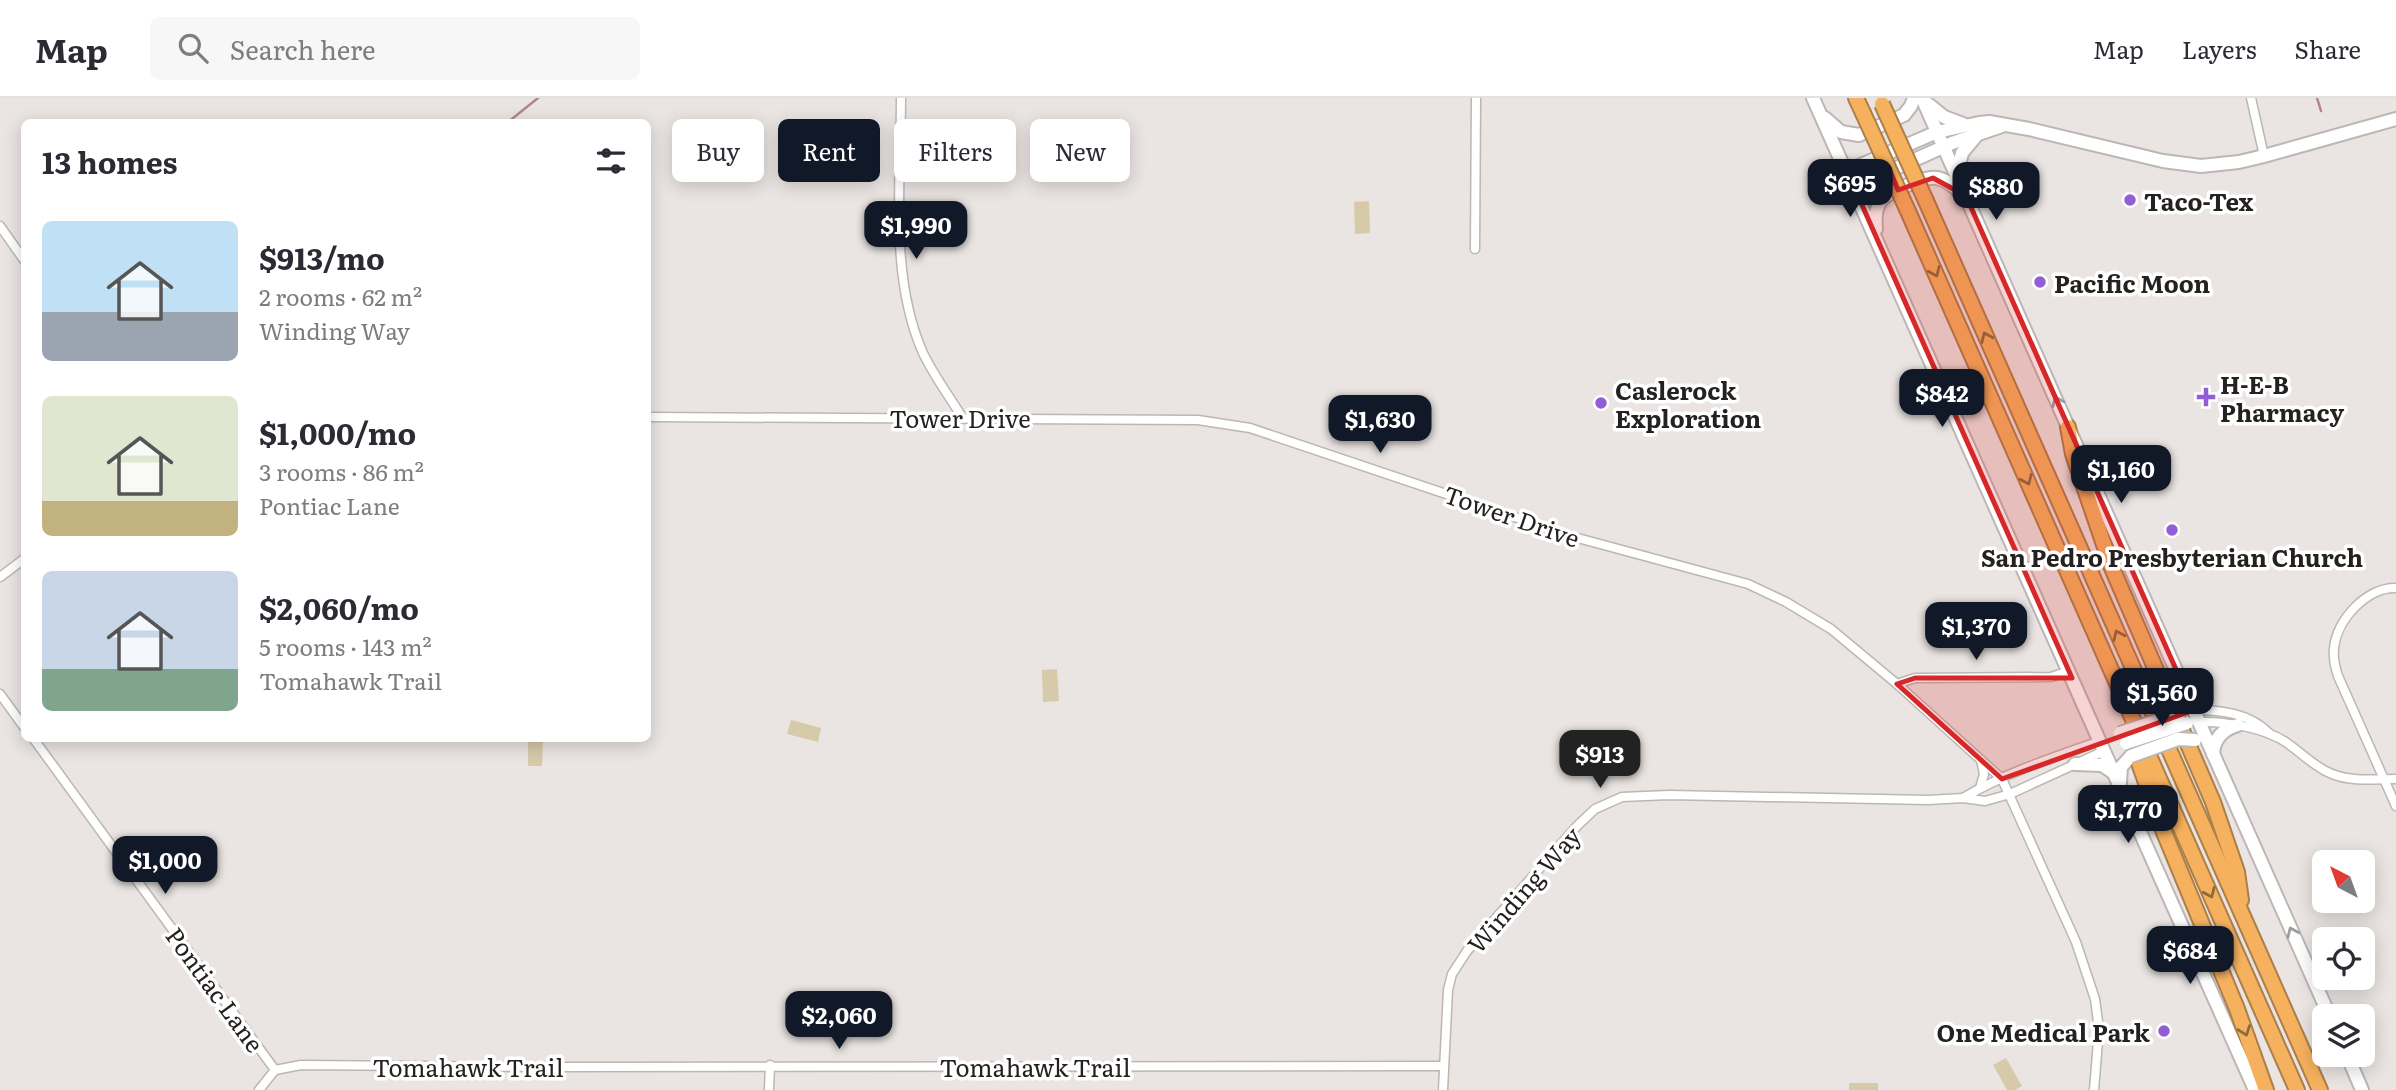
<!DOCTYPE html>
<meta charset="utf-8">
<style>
:root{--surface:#fff;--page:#f7f7f7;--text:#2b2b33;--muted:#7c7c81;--line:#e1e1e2;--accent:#111827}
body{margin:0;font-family:Literata,serif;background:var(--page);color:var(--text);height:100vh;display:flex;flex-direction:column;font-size:26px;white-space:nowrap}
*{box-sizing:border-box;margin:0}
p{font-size:23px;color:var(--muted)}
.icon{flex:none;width:38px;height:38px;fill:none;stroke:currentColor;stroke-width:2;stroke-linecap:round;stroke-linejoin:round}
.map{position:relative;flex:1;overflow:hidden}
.panel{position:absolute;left:21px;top:21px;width:630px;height:623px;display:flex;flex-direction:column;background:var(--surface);border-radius:10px;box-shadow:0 4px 18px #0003}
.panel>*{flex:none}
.hud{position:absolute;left:672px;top:21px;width:665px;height:63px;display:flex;gap:14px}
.needle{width:46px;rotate:319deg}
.buttons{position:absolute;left:2312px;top:752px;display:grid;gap:14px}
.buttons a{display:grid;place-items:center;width:63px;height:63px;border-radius:10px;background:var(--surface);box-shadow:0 4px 18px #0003;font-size:35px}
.price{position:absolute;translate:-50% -60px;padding:0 16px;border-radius:14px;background:var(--accent);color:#fff;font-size:23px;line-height:46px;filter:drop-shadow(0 2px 4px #0008)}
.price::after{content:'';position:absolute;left:50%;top:42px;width:21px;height:16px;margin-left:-10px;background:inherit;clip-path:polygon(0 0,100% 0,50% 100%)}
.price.active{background:#222;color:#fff}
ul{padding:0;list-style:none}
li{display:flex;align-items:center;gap:21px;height:175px;padding:0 21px}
li span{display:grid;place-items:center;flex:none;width:196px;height:140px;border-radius:10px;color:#555}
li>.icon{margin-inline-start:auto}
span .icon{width:84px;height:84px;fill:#fffc;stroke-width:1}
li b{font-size:30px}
h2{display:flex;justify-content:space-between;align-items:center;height:84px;padding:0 21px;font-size:30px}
.tag{padding:0 24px;border-radius:10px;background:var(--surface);box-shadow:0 4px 18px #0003;font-size:24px;line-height:63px}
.tag.active{background:var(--accent);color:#fff}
header{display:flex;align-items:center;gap:42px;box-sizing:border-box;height:98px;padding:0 35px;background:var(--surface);border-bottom:2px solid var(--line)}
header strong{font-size:33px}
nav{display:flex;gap:38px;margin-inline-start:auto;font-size:24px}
.search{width:490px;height:63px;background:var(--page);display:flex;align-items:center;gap:18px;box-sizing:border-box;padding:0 24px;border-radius:10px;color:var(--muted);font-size:26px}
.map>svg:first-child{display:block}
.green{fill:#d6caa9}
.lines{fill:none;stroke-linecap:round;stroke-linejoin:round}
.stream{stroke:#b1858e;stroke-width:2.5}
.street-casing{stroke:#bcb6b4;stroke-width:11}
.secondary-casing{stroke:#bcb6b4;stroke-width:16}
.highway-casing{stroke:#ac7f49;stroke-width:18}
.street{stroke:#fff;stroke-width:8}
.secondary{stroke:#fff;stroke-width:12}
.highway{stroke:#f6b15e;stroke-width:14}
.secondary-bridge-casing{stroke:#bcb6b4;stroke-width:16;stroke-linecap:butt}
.highway-bridge-casing{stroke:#ac7f49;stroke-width:18;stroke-linecap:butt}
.secondary-bridge{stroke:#fff;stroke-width:12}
.highway-bridge{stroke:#f6b15e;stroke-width:14}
.oneway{stroke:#8d6a40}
.oneway2{stroke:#9c9c9b}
.marked{fill:#d62828;fill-opacity:0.2;stroke:#d62828;stroke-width:5;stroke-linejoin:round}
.poi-dot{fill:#925ed7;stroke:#fff;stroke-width:2.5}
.labels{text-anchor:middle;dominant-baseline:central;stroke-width:7;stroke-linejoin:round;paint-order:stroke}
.poi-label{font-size:24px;font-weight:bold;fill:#242221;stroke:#fff;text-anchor:start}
.street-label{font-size:24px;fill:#242221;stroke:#fff}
</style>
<header>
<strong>Map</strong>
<div class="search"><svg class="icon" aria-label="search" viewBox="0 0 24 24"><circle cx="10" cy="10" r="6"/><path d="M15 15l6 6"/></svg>Search here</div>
<nav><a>Map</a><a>Layers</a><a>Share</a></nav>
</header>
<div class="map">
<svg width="2396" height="992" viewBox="0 0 2396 992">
<rect width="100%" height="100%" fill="#eae5e2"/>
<g class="green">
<path d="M1369 103 1370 135 1355 136 1354 104Z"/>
<path d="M1057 571 1059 603 1043 604 1042 572Z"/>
<path d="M791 622 821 630 818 644 787 636Z"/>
<path d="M528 641H543L542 668H528Z"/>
<path d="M2006 960 2022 988 2015 992H2007L1993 967Z"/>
<rect x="1849" y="985" width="29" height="7"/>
</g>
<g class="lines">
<g class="stream">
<path d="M2317 0 2321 13"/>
<path d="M508 24 538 0"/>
</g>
<g class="street-casing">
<g id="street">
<path d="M901 0C901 82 889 179 923 255 934 278 949 298 962 319"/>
<path d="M2251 0 2264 58"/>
<path d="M0 128 24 162"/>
<path d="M1475 151 1476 0"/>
<path d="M648 319 1198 322 1250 330 1574 439 1748 486 1786 504 1831 531 1897 586 2002 681 2076 844 2095 901 2099 931 2094 992"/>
<path d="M0 479 24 461"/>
<path d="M2396 490C2367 489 2336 522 2334 551 2333 560 2335 569 2338 578L2396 708"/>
<path d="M1897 586 1915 580 2051 579 2069 573"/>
<path d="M0 596 24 629"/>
<path d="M2194 612C2221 612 2250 615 2270 636"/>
<path d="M2199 624C2225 623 2266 630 2287 645 2302 655 2314 669 2332 676 2352 684 2375 681 2396 681"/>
<path d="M33 640 275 972"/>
<path d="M1980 690 1984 676 1981 662"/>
<path d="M1963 700C2005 675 2054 659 2100 643"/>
<path d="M259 992 275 972 301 967 548 969 1443 968"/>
<path d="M769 992 770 967"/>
<path d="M1443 992 1448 892 1452 876 1467 853 1577 728 1595 711 1622 699 1669 697 1928 702 1963 700 1985 703 2010 696 2104 653"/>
</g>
</g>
<g class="secondary-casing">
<g id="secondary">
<path d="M1813 0 2255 992"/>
<path d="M1922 0 2330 919"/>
<path d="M1928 6 1944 19 1963 26"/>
<path d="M1825 20 1841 34 1859 37 1904 17 1911 8 1914 0"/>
<path d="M1847 73 1937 34 1979 25 1989 24 2029 31 2163 63 2201 68 2239 64 2264 58 2396 21"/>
<path d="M1957 76 1962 55 1977 37"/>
<path d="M1854 89 1952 45 2002 28"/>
<path d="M1876 131C1875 122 1875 112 1880 104 1887 94 1925 78 1937 80 1948 82 1957 91 1965 98"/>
<path d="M2213 656C2214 640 2223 631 2238 627"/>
<path d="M2075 666 2102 667 2114 675"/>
<path d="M2120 685 2121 669 2131 658"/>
<path d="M2347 957 2362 992"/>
</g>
</g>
<g class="highway-casing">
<g id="highway">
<path d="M1856 0 1863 15"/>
<path d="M1926 103 2320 992"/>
<path d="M1907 111 2297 992"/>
<path d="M2068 329 2073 356 2112 470 2213 704 2237 774 2241 802"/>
<path d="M2143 643 2139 665 2161 727 2237 911 2266 992"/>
</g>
</g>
<use href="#street" class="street"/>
<use href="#secondary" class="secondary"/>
<use href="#highway" class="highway"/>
<g class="secondary-bridge-casing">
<g id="secondary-bridge">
<path d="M2120 635 2180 615"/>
<path d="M2126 645 2187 625"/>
<path d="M2131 658 2178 641 2195 642"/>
</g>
</g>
<g class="highway-bridge-casing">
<g id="highway-bridge">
<path d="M1882 6 1926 103"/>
<path d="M1863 15 1907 111"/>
</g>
</g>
<use href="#secondary-bridge" class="secondary-bridge"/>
<use href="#highway-bridge" class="highway-bridge"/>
</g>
<defs><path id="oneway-chevron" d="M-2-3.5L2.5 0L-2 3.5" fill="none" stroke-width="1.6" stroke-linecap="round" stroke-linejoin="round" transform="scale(1.75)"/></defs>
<g class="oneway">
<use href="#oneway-chevron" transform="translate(1935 174) rotate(66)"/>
<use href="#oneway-chevron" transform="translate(1986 239) rotate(-114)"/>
<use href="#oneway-chevron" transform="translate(2027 382) rotate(66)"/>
<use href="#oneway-chevron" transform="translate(2118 537) rotate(-114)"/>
<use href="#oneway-chevron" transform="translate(2210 795) rotate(66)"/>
<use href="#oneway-chevron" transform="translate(2245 933) rotate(70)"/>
</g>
<g class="oneway2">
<use href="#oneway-chevron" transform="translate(2057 303) rotate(-114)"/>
<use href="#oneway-chevron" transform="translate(2292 834) rotate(-114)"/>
</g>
<path class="marked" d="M1890 73 1898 92 1933 80 1966 98 2194 612 2002 681 1897 586 1915 580H2072L1854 89Z"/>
<g class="poi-dot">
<circle cx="2130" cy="102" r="7"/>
<circle cx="2040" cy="184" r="7"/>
<path d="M2202.5 288.5h7v7h7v7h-7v7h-7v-7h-7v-7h7z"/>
<circle cx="1601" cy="305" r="7"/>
<circle cx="2172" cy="432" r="7"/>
<circle cx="2164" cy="933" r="7"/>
</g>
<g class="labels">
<g class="poi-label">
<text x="2144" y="102">Taco-Tex</text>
<text x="2054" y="184">Pacific Moon</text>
<text x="2220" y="285">H-E-B<tspan x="2220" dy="28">Pharmacy</tspan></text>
<text x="1615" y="291">Caslerock<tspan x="1615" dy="28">Exploration</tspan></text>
<text x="2172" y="458" text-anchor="middle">San Pedro Presbyterian Church</text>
<text x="2150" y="933" text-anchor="end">One Medical Park</text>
</g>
<g class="street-label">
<text x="960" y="319">Tower Drive</text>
<text transform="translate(1512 417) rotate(19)">Tower Drive</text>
<text transform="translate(1523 791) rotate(-49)">Winding Way</text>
<text transform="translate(216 891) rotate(54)">Pontiac Lane</text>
<text x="468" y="968">Tomahawk Trail</text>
<text x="1035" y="968">Tomahawk Trail</text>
</g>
</g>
</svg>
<div class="buttons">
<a><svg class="needle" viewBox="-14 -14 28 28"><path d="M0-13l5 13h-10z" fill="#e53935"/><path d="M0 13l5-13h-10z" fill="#7c7c81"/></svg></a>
<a><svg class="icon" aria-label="locate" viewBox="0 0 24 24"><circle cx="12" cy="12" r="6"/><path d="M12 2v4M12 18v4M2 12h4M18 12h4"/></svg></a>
<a><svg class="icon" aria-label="layers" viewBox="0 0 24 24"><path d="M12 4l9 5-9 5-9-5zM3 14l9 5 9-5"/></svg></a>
</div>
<b class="price" style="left:1850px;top:121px">$695</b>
<b class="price" style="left:1996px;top:124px">$880</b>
<b class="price" style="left:916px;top:163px">$1,990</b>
<b class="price" style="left:1942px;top:331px">$842</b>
<b class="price" style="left:1380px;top:357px">$1,630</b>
<b class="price" style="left:2121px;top:407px">$1,160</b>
<b class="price" style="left:1976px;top:564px">$1,370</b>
<b class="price" style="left:2162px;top:630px">$1,560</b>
<b class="price active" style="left:1600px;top:692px">$913</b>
<b class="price" style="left:2128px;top:747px">$1,770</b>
<b class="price" style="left:165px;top:798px">$1,000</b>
<b class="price" style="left:2190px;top:888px">$684</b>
<b class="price" style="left:839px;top:953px">$2,060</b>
<div class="hud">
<a class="tag">Buy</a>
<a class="tag active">Rent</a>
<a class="tag">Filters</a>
<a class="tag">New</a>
</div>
<section class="panel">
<h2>13 homes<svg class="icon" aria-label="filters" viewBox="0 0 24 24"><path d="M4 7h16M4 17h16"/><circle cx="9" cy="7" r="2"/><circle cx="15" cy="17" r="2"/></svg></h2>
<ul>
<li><span style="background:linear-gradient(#bfe0f5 65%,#9aa5b1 0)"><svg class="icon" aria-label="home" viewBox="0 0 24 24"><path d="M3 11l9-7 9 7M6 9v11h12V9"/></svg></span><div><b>$913/mo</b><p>2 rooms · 62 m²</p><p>Winding Way</p></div></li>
<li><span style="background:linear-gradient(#dfe7d0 75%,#c2b280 0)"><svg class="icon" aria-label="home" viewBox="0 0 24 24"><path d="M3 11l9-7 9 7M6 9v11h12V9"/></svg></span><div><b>$1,000/mo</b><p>3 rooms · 86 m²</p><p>Pontiac Lane</p></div></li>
<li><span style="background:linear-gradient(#c9d6e8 70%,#7fa58c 0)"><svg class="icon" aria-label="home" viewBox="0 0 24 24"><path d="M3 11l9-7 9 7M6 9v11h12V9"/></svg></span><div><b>$2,060/mo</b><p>5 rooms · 143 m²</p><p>Tomahawk Trail</p></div></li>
</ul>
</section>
</div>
